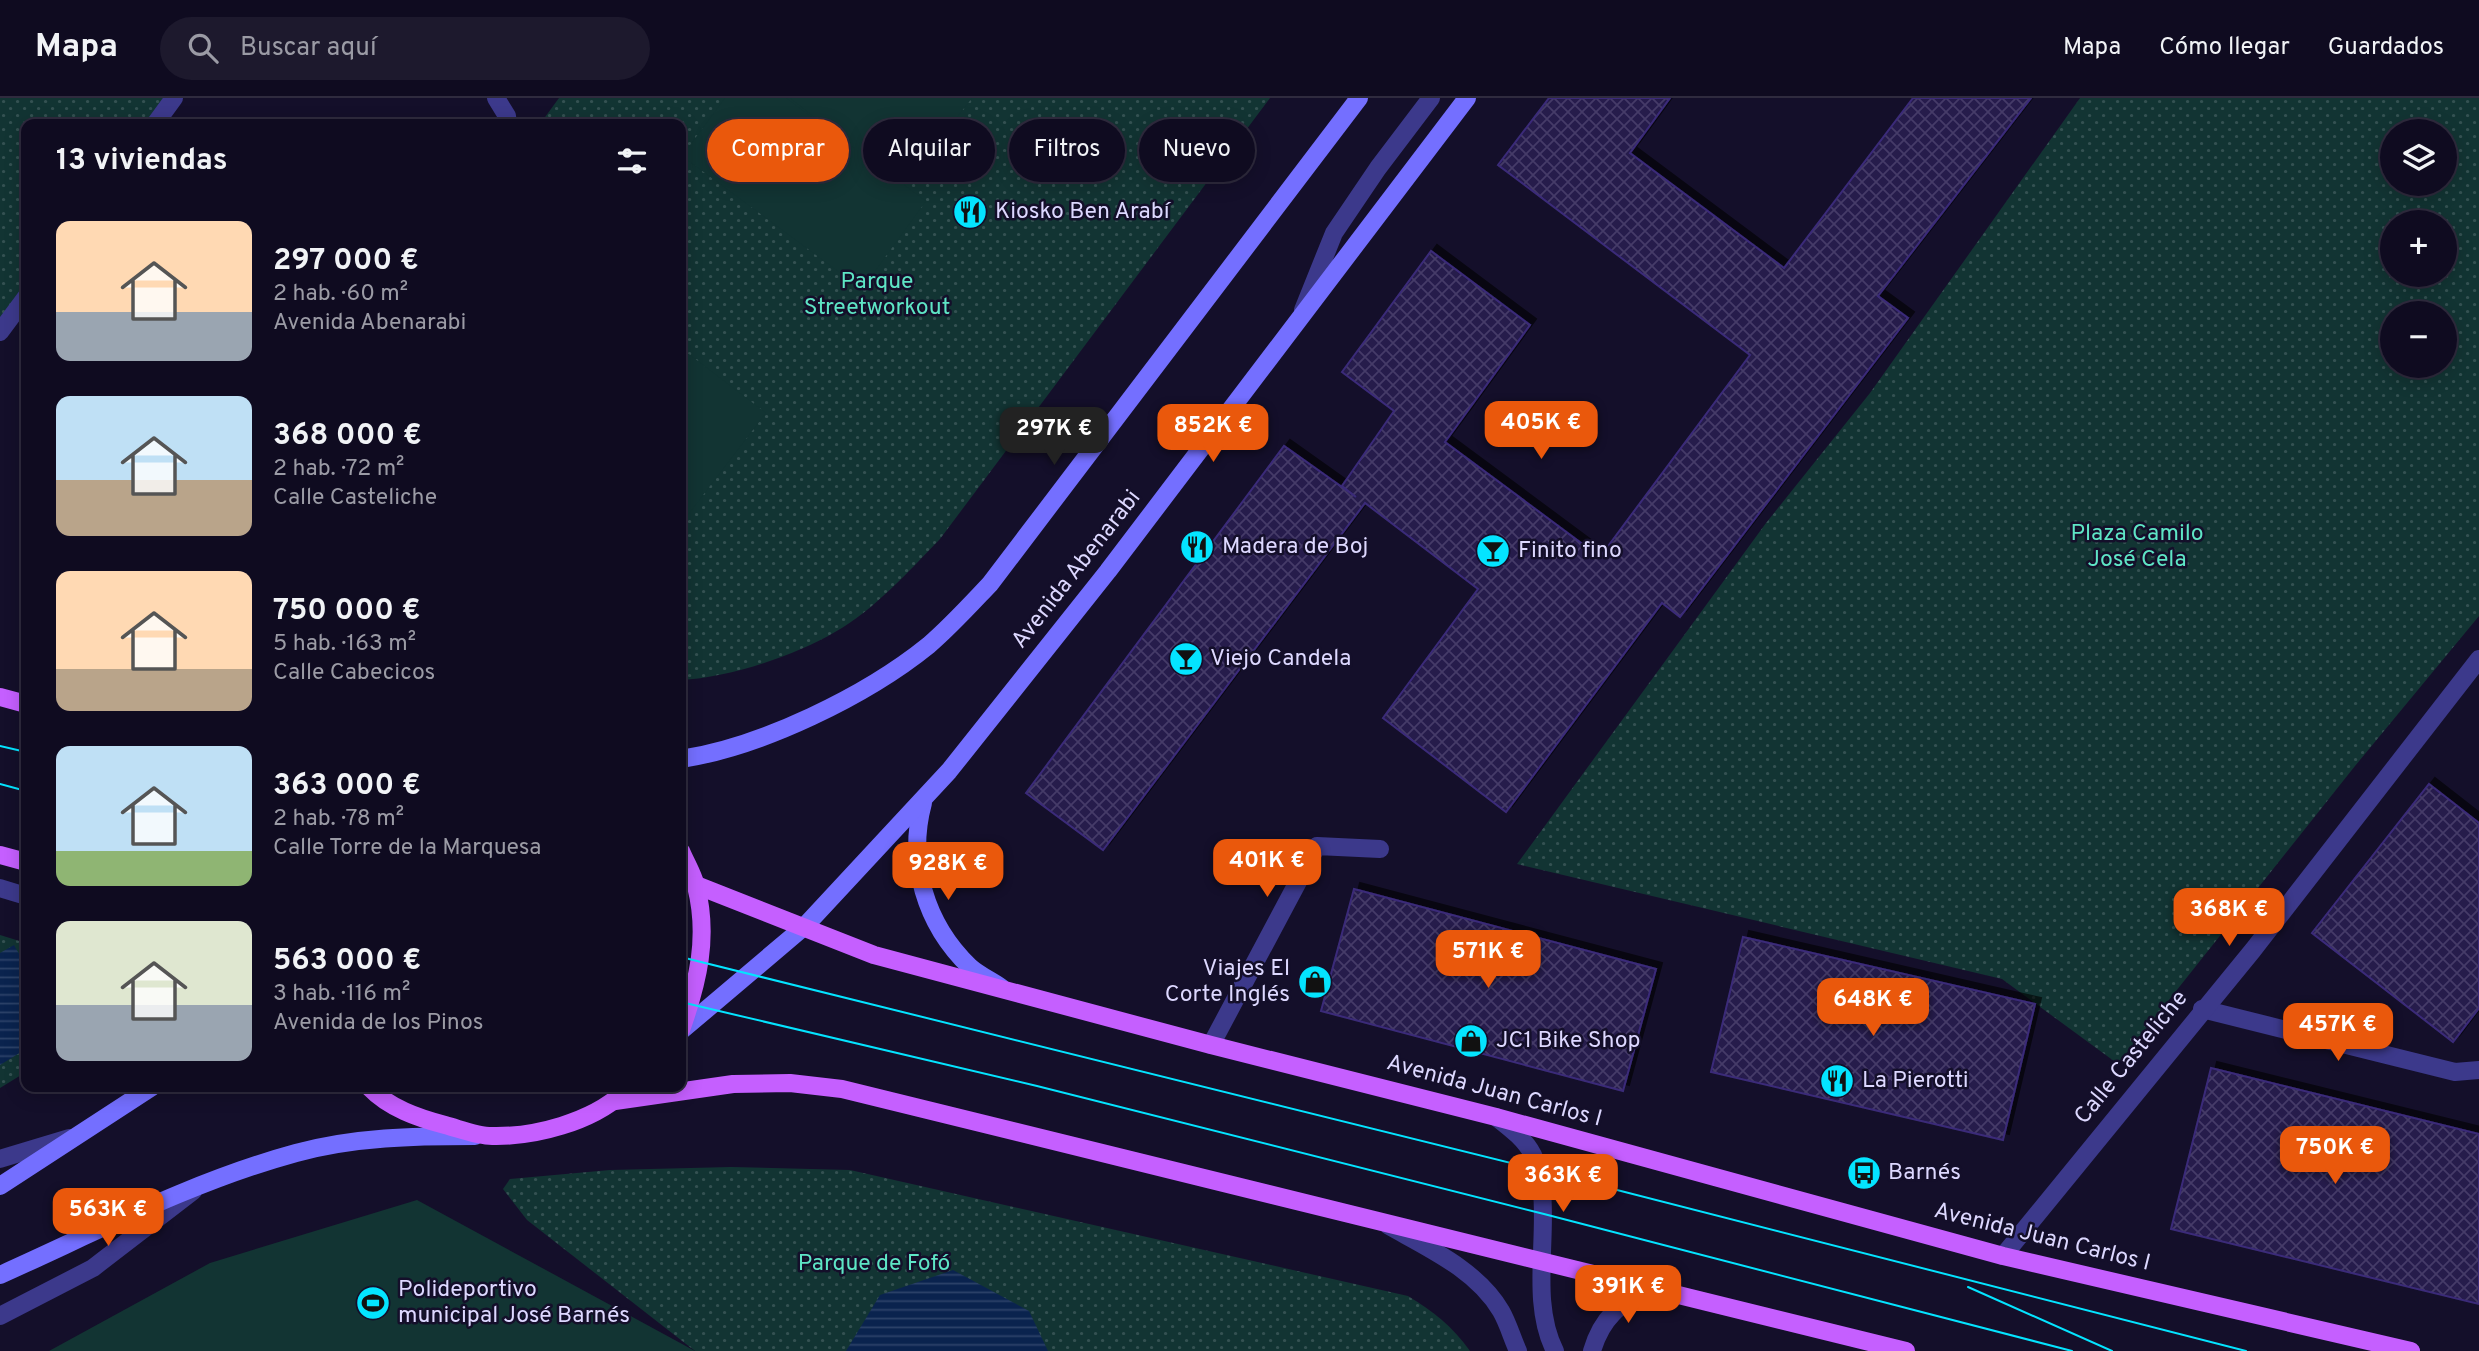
<!DOCTYPE html>
<html lang="es">
<meta charset="utf-8">
<style>
:root{--surface:#0f0b20;--page:#1d192d;--text:#f1f3f6;--muted:#9b9ba5;--line:#2f2b3e;--accent:#ea580c}
body{margin:0;font-family:Overpass,sans-serif;background:var(--page);color:var(--text);height:100vh;display:flex;flex-direction:column;font-size:26px;white-space:nowrap}
*{box-sizing:border-box;margin:0}
p{font-size:23px;color:var(--muted)}
.icon{flex:none;width:38px;height:38px;fill:none;stroke:currentColor;stroke-width:2;stroke-linecap:round;stroke-linejoin:round}
.map{position:relative;flex:1;overflow:hidden}
.details{position:absolute;left:21px;top:21px;width:665px;height:973px;display:flex;flex-direction:column;background:var(--surface);border-radius:14px;box-shadow:0 4px 18px #0003,0 0 0 2px var(--line)}
.details>*{flex:none}
.guide{position:absolute;left:707px;top:21px;width:665px;height:63px;display:flex;gap:14px}
.buttons{position:absolute;left:2380px;top:21px;display:grid;gap:14px}
.buttons a{display:grid;place-items:center;width:77px;height:77px;border-radius:50%;background:var(--surface);box-shadow:0 4px 18px #0003,0 0 0 2px var(--line);font-size:35px}
.price{position:absolute;translate:-50% -60px;padding:0 16px;border-radius:14px;background:var(--accent);color:#fff;font-size:23px;line-height:46px;filter:drop-shadow(0 2px 4px #0008)}
.price::after{content:'';position:absolute;left:50%;top:42px;width:21px;height:16px;margin-left:-10px;background:inherit;clip-path:polygon(0 0,100% 0,50% 100%)}
.price.active{background:#222;color:#fff}
ul{padding:0;list-style:none}
li{display:flex;align-items:center;gap:21px;height:175px;padding:0 35px}
li span{display:grid;place-items:center;flex:none;width:196px;height:140px;border-radius:14px;color:#555}
li>.icon{margin-inline-start:auto}
span .icon{width:84px;height:84px;fill:#fffc;stroke-width:1}
li b{font-size:30px}
h2{display:flex;justify-content:space-between;align-items:center;height:84px;padding:0 35px;font-size:30px}
.pill{padding:0 24px;border-radius:32px;background:var(--surface);box-shadow:0 4px 18px #0003,0 0 0 2px var(--line);font-size:24px;line-height:63px}
.pill.active{background:var(--accent);color:#fff}
header{display:flex;align-items:center;gap:42px;box-sizing:border-box;height:98px;padding:0 35px;background:var(--surface);border-bottom:2px solid var(--line)}
header strong{font-size:33px}
nav{display:flex;gap:38px;margin-inline-start:auto;font-size:24px}
.search{width:490px;height:63px;background:var(--page);display:flex;align-items:center;gap:18px;box-sizing:border-box;padding:0 24px;border-radius:38px;color:var(--muted);font-size:26px}
.map>svg:first-child{display:block}
.grass{fill:url(#grass-dots);fill-rule:evenodd}
.pitch{fill:#123433}
.water{fill:url(#water-rules)}
.building{fill:url(#building-cross-hatch);stroke:#3b2c79;stroke-width:2;filter:url(#shadow)}
.lines{fill:none;stroke-linecap:round;stroke-linejoin:round}
.street{stroke:#3c398b;stroke-width:18}
.secondary{stroke:#746fff;stroke-width:18}
.primary{stroke:#c55fff;stroke-width:18}
.tram{stroke:#04e4ff;stroke-width:2}
.labels{text-anchor:middle;dominant-baseline:central;stroke-width:5;stroke-linejoin:round;paint-order:stroke}
.poi-label{font-size:23px;fill:#ddd8ff;stroke:#140f2a;text-anchor:start}
.park-label{font-size:23px;fill:#5ee5c5;stroke:#140f2a}
.street-label{font-size:23px;fill:#ddd8ff;stroke:#140f2a}
</style>
<header>
<strong>Mapa</strong>
<div class="search"><svg class="icon" aria-label="search" viewBox="0 0 24 24"><circle cx="10" cy="10" r="6"/><path d="M15 15l6 6"/></svg>Buscar aquí</div>
<nav><a>Mapa</a><a>Cómo llegar</a><a>Guardados</a></nav>
</header>
<div class="map">
<svg width="2479" height="1253" viewBox="0 0 2479 1253">
<defs>
<pattern id="grass-dots" width="8" height="8" patternUnits="userSpaceOnUse" patternTransform="scale(1.75)"><rect width="8" height="8" fill="#123433"/><path d="M2 2h.1M6 6h.1" fill="none" stroke="#345152" stroke-width="1.8" stroke-linecap="round"/></pattern>
<pattern id="water-rules" width="6" height="5" patternUnits="userSpaceOnUse" patternTransform="scale(1.75)"><rect width="6" height="5" fill="#0a234e"/><path d="M0 2.5h6" fill="none" stroke="#2d4269"/></pattern>
<pattern id="building-cross-hatch" width="8" height="8" patternUnits="userSpaceOnUse" patternTransform="scale(1.75)"><rect width="8" height="8" fill="#251a4c"/><path d="M0 0l8 8M0 8l8-8" fill="none" stroke="#443b67"/></pattern>
<filter id="shadow"><feDropShadow dx="6" dy="-6" stdDeviation="0" flood-color="#0009"/></filter>
</defs>
<rect width="100%" height="100%" fill="#140f2a"/>
<g class="grass">
<path d="M0 0H174L155 26H26V199L0 234Z"/>
<path d="M559 0H1270L940 441C909 473 874 512 835 534 794 558 728 580 681 582V26H540Z"/>
<path d="M2080 0H2479V518L2355 668 2118 966 2002 881 1517 766 1766 425 1870 295ZM2392 33H2445V86H2392ZM2392 124H2445V177H2392ZM2445 215V268H2392V215Z"/>
<path d="M0 837 26 845V974L0 990Z"/>
<path d="M731 1069 850 1072 1408 1198C1433 1213 1452 1228 1470 1253H695L527 1122 503 1091 510 1081 610 1072Z"/>
</g>
<g class="pitch">
<path d="M725 0H786L855 51 790 0H972L904 87 926 103 862 191 682 58Z"/>
<path d="M681 250 766 315 687 418 681 413Z"/>
<path d="M417 1102 695 1253H49L210 1165Z"/>
</g>
<g class="water">
<path d="M14 847 26 868V951L0 967V855Z"/>
<path d="M953 1172 1029 1213 1048 1253H846L880 1197Z"/>
</g>
<g class="building">
<path d="M1549 0H1670L1630 55 1784 170 1913 0H2031L1878 198 1908 220 1680 519 1662 505 1506 714 1383 620 1478 491 1365 405 1103 752 1026 695 1284 348 1356 399 1342 388 1394 313 1342 274 1431 153 1530 227 1445 344 1600 459 1750 257 1498 67Z"/>
<path d="M2429 686 2479 725V910L2453 944 2312 835Z"/>
<path d="M1354 791 1656 871 1623 993 1321 913Z"/>
<path d="M1743 839 2035 906 2003 1042 1711 974Z"/>
<path d="M2211 970 2479 1036V1206L2171 1131Z"/>
</g>
<g class="lines">
<g class="street">
<path d="M496 0 507 18 508 26"/>
<path d="M155 26 174 0"/>
<path d="M1303 212 1334 135 1378 70 1431 0"/>
<path d="M0 234 26 199"/>
<path d="M0 790 26 798"/>
<path d="M2202 911 2455 974 2479 972"/>
<path d="M1211 947 1317 748 1380 751"/>
<path d="M1496 1019C1510 1030 1525 1041 1533 1057 1539 1069 1540 1081 1542 1094 1547 1144 1531 1206 1555 1253"/>
<path d="M0 1061 69 1040"/>
<path d="M1389 1128C1428 1150 1477 1172 1501 1213 1508 1225 1512 1240 1518 1253"/>
<path d="M2003 1158 2253 852 2479 561"/>
<path d="M0 1218 93 1170 193 1093"/>
<path d="M1592 1253C1602 1219 1619 1207 1649 1190"/>
</g>
<g class="secondary">
<path d="M681 661C761 649 866 598 929 547 951 528 970 507 990 486L1359 0"/>
<path d="M923 705C907 764 925 826 970 869 979 877 992 883 1002 890"/>
<path d="M681 933 805 828 949 673 1108 473 1467 0"/>
<path d="M0 1088 152 989"/>
<path d="M0 1177C96 1134 193 1083 296 1055 354 1039 415 1038 475 1038"/>
</g>
<g class="primary">
<path d="M0 599 26 606"/>
<path d="M681 753C686 765 693 776 696 788 709 839 698 884 681 932"/>
<path d="M0 757 26 764"/>
<path d="M696 787 874 857 1211 947 1496 1019 2003 1158 2411 1253"/>
<path d="M369 989C389 1010 418 1020 445 1027 460 1031 477 1038 492 1038 535 1039 591 1024 623 995"/>
<path d="M615 1003 733 986 790 985 842 991 1906 1253"/>
</g>
<g class="tram">
<path d="M0 648 26 654"/>
<path d="M0 686 26 693"/>
<path d="M681 859 1539 1072 2246 1253"/>
<path d="M681 904 1037 988 1544 1116 2072 1253"/>
<path d="M1968 1189 2112 1253"/>
</g>
</g>
<defs>
<g id="restaurant-disc" transform="scale(1.75)"><circle r="9.5" fill="#04e4ff" stroke="#140f2a"/><path d="M-5-6h1v4h1v-4h1v4h1v-4h1v5L-1.5 .5V6h-2V.5L-5-1ZM5-6V6H3V1.5H1.5Q1.5-4 5-6Z" fill="#111"/></g>
<g id="bar-disc" transform="scale(1.75)"><circle r="9.5" fill="#04e4ff" stroke="#140f2a"/><path d="M-6-5H6L.8 .8V4.5H3.5V6h-7V4.5H-.8V.8Z" fill="#111"/></g>
<g id="shop-disc" transform="scale(1.75)"><circle r="9.5" fill="#04e4ff" stroke="#140f2a"/><path d="M-5-2.5h2.3a2.7 3.5 0 0 1 5.4 0H5L5.5 6h-11ZM-1.5-2.5h3a1.5 2.3 0 0 0-3 0Z" fill="#111"/></g>
<g id="bus-disc" transform="scale(1.75)"><circle r="9.5" fill="#04e4ff" stroke="#140f2a"/><path d="M-5-6H5V4H4V6H2V4H-2V6H-4V4H-5ZM-3.5-4V0h7V-4ZM-3.5 1.2v1.5H-2V1.2ZM2 1.2v1.5H3.5V1.2Z" fill="#111"/></g>
<g id="stadium-disc" transform="scale(1.75)"><circle r="9.5" fill="#04e4ff" stroke="#140f2a"/><path d="M0-5a6.5 5 0 1 0 0 10a6.5 5 0 1 0 0-10ZM-3.5-1.8h7v3.6h-7Z" fill="#111"/></g>
</defs>
<g fill-rule="evenodd">
<use href="#restaurant-disc" x="970" y="114"/>
<use href="#restaurant-disc" x="1197" y="449"/>
<use href="#bar-disc" x="1493" y="453"/>
<use href="#bar-disc" x="1186" y="561"/>
<use href="#shop-disc" x="1315" y="884"/>
<use href="#shop-disc" x="1471" y="943"/>
<use href="#restaurant-disc" x="1837" y="983"/>
<use href="#bus-disc" x="1864" y="1075"/>
<use href="#stadium-disc" x="373" y="1205"/>
</g>
<g class="labels">
<g class="poi-label">
<text x="995" y="114">Kiosko Ben Arabí</text>
<text x="1222" y="449">Madera de Boj</text>
<text x="1518" y="453">Finito fino</text>
<text x="1210" y="561">Viejo Candela</text>
<text x="1290" y="871" text-anchor="end">Viajes El<tspan x="1290" dy="26">Corte Inglés</tspan></text>
<text x="1496" y="943">JC1 Bike Shop</text>
<text x="1862" y="983">La Pierotti</text>
<text x="1888" y="1075">Barnés</text>
<text x="398" y="1192">Polideportivo<tspan x="398" dy="26">municipal José Barnés</tspan></text>
</g>
<g class="park-label">
<text x="877" y="184">Parque<tspan x="877" dy="26">Streetworkout</tspan></text>
<text x="2137" y="436">Plaza Camilo<tspan x="2137" dy="26">José Cela</tspan></text>
<text x="874" y="1166">Parque de Fofó</text>
</g>
<g class="street-label">
<text transform="translate(1077 472) rotate(-52)">Avenida Abenarabi</text>
<text transform="translate(2132 960) rotate(-51)">Calle Casteliche</text>
<text transform="translate(1494 994) rotate(15)">Avenida Juan Carlos I</text>
<text transform="translate(2042 1140) rotate(14)">Avenida Juan Carlos I</text>
</g>
</g>
</svg>
<div class="buttons">
<a><svg class="icon" aria-label="layers" viewBox="0 0 24 24"><path d="M12 4l9 5-9 5-9-5zM3 14l9 5 9-5"/></svg></a>
<a>+</a>
<a>−</a>
</div>
<b class="price" style="left:1541px;top:363px">405K €</b>
<b class="price" style="left:1213px;top:366px">852K €</b>
<b class="price active" style="left:1054px;top:369px">297K €</b>
<b class="price" style="left:1267px;top:801px">401K €</b>
<b class="price" style="left:948px;top:804px">928K €</b>
<b class="price" style="left:2229px;top:850px">368K €</b>
<b class="price" style="left:1488px;top:892px">571K €</b>
<b class="price" style="left:1873px;top:940px">648K €</b>
<b class="price" style="left:2338px;top:965px">457K €</b>
<b class="price" style="left:2335px;top:1088px">750K €</b>
<b class="price" style="left:1563px;top:1116px">363K €</b>
<b class="price" style="left:108px;top:1150px">563K €</b>
<b class="price" style="left:1628px;top:1227px">391K €</b>
<div class="guide">
<a class="pill active">Comprar</a>
<a class="pill">Alquilar</a>
<a class="pill">Filtros</a>
<a class="pill">Nuevo</a>
</div>
<section class="details">
<h2>13 viviendas<svg class="icon" aria-label="filters" viewBox="0 0 24 24"><path d="M4 7h16M4 17h16"/><circle cx="9" cy="7" r="2"/><circle cx="15" cy="17" r="2"/></svg></h2>
<ul>
<li><span style="background:linear-gradient(#ffd9b3 65%,#9aa5b1 0)"><svg class="icon" aria-label="home" viewBox="0 0 24 24"><path d="M3 11l9-7 9 7M6 9v11h12V9"/></svg></span><div><b>297 000 €</b><p>2 hab. · 60 m²</p><p>Avenida Abenarabi</p></div></li>
<li><span style="background:linear-gradient(#bfe0f5 60%,#b9a48a 0)"><svg class="icon" aria-label="home" viewBox="0 0 24 24"><path d="M3 11l9-7 9 7M6 9v11h12V9"/></svg></span><div><b>368 000 €</b><p>2 hab. · 72 m²</p><p>Calle Casteliche</p></div></li>
<li><span style="background:linear-gradient(#ffd9b3 70%,#b9a48a 0)"><svg class="icon" aria-label="home" viewBox="0 0 24 24"><path d="M3 11l9-7 9 7M6 9v11h12V9"/></svg></span><div><b>750 000 €</b><p>5 hab. · 163 m²</p><p>Calle Cabecicos</p></div></li>
<li><span style="background:linear-gradient(#bfe0f5 75%,#8fb573 0)"><svg class="icon" aria-label="home" viewBox="0 0 24 24"><path d="M3 11l9-7 9 7M6 9v11h12V9"/></svg></span><div><b>363 000 €</b><p>2 hab. · 78 m²</p><p>Calle Torre de la Marquesa</p></div></li>
<li><span style="background:linear-gradient(#dfe7d0 60%,#9aa5b1 0)"><svg class="icon" aria-label="home" viewBox="0 0 24 24"><path d="M3 11l9-7 9 7M6 9v11h12V9"/></svg></span><div><b>563 000 €</b><p>3 hab. · 116 m²</p><p>Avenida de los Pinos</p></div></li>
</ul>
</section>
</div>
